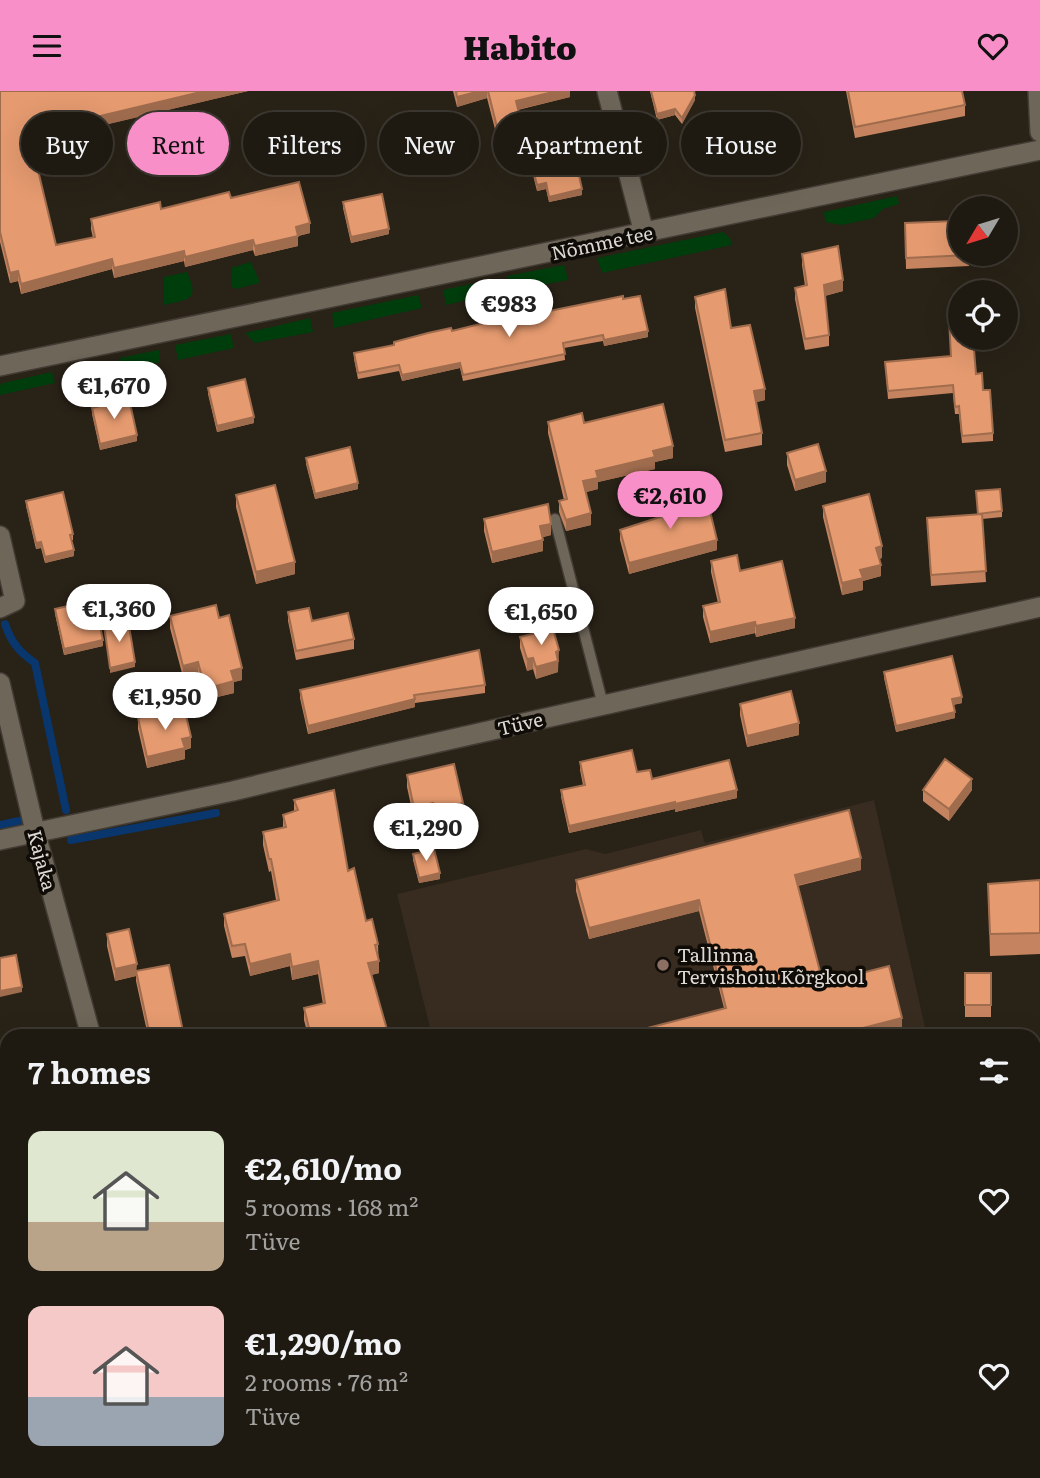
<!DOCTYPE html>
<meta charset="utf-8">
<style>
:root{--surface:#1f1a11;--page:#27231a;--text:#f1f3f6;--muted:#a1a19f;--line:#3c3831;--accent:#f98fc9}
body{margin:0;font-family:Literata,serif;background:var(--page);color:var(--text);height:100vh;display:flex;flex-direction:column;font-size:26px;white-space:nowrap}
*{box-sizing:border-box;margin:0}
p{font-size:23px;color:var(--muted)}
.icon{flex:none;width:38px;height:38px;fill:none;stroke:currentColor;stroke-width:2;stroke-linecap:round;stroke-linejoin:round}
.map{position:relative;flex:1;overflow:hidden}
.panel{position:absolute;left:0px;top:938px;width:1041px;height:450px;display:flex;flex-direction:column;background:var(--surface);border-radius:21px 21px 0 0;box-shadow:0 7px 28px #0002,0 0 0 2px var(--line)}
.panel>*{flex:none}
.top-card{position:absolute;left:21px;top:21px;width:999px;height:63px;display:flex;gap:14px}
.needle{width:46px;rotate:232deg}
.tools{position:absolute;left:948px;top:105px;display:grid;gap:14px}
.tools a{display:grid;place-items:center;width:70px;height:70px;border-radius:50%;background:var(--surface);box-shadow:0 7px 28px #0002,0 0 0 2px var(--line);font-size:35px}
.price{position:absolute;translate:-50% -60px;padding:0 16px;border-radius:24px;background:#fff;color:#222;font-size:23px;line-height:46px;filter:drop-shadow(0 2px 4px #0008)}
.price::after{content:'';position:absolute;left:50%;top:42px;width:21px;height:16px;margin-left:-10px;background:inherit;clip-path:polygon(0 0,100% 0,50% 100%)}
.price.on{background:var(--accent);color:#111}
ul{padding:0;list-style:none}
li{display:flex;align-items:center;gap:21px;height:175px;padding:0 28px}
li span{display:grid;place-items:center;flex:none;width:196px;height:140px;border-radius:14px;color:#555}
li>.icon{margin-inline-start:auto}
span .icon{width:84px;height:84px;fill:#fffc;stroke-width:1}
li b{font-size:30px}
h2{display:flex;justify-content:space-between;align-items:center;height:84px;padding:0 28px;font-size:30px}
.pill{padding:0 24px;border-radius:32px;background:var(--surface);box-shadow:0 7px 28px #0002,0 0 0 2px var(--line);font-size:24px;line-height:63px}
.pill.on{background:var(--accent);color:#111}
header{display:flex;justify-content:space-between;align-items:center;height:91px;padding:0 28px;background:var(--accent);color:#111;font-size:32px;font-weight:800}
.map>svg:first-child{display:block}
.education{fill:#382b1f}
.green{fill:#003d0c}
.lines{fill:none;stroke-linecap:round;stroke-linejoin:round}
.stream{stroke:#08366d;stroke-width:8}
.service-casing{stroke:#433c35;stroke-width:13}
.minor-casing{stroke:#433c35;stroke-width:22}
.tertiary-casing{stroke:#433c35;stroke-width:22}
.service{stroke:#6e6659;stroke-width:10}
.minor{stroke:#6e6659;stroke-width:19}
.tertiary{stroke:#6e6659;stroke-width:19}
.wall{fill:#c5845f}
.shaded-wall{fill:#a06c4e}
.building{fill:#e59a6f;stroke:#a06c4e;stroke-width:2}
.education-dot{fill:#8d6e63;stroke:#0f0c08;stroke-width:2.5}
.labels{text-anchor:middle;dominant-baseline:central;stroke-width:7;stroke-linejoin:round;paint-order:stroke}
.street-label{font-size:19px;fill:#ded9d2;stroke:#0f0c08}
.poi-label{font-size:19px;fill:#ded9d2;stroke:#0f0c08;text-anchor:start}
</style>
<header><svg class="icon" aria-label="menu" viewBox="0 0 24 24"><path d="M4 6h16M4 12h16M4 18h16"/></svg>Habito<svg class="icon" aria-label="heart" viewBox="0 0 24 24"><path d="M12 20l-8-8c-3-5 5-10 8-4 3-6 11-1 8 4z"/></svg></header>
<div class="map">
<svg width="1040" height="1387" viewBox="0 0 1040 1387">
<rect width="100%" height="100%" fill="#292217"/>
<path class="education" d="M874 709 927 945H432L397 803 586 758 605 763 701 739 705 752Z"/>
<g class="green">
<path d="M897 105 899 113 883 118 874 127 842 134 825 131 824 121Z"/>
<path d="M723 141 730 147 732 154 602 182 597 167Z"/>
<path d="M251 171 259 189V192L236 198 232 196 231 177Z"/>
<path d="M564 174 568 189 510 200 507 185Z"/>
<path d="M187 181C200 209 190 208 164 214V186Z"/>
<path d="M495 188 498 202 446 214 443 199Z"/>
<path d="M418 204 422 217 334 237 332 222Z"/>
<path d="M310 227 313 241 255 252 245 242Z"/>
<path d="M231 243 234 257 178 269 175 254Z"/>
<path d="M159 259 160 271 122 280 119 267Z"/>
<path d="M103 270 105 283 73 290 70 276Z"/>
<path d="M52 281 55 292 0 304V294L3 292Z"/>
<path d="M659 1381H778L775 1387H660Z"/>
</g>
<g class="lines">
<g class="stream">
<path d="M5 533C11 551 19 561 35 572L66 719"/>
<path d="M0 734 19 730"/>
<path d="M71 749 216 722"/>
</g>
<g class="service-casing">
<g id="service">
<path d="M555 428 603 614"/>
<path d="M1034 1387 1040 1378"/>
</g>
</g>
<g class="minor-casing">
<g id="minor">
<path d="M607 0 644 142"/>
<path d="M1038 0 1040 41"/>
<path d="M0 445 15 510 0 517"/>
<path d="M0 592 35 740 91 945"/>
<path d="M0 749 233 700 377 665 1040 516"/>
<path d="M1034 994 1040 996"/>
<path d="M1034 1063 1040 1042"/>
<path d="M0 1228 7 1226"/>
<path d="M1034 1299 1040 1304"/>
<path d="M215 1381 217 1387"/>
<path d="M845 1387 850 1381"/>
</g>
</g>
<g class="tertiary-casing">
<path id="tertiary" d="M0 275 1040 59"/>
</g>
<use href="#service" class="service"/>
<use href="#minor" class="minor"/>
<use href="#tertiary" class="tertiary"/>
</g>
<g class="wall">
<path d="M0 0H248L31 51 56 154 93 147 91 138V128L231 107 310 142 298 145V155L255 165 253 159 185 176 184 170 114 187 112 178 21 203 18 190 10 192 0 151Z"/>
<path d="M453 0H570V6L518 19 521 40 497 46 487 7 457 16Z"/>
<path d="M650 0H694L695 9 682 33 675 24 657 29Z"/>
<path d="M846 0H962L965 14V25L855 47Z"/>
<path d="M306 31 354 68 313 77 306 42Z"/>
<path d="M528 58 582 64 577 75 582 104 549 111 546 98 537 100 528 64Z"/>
<path d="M343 111 389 143 351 152 343 117Z"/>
<path d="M905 132 955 135 969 163V175L906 178Z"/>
<path d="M802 163 843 200 825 205 829 244V255L805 259 795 208V197L805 195 802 174Z"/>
<path d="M695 206 731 237 765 309 756 311 762 342V354L725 361 695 217Z"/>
<path d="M623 208 648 246 604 255 603 250 564 257 565 269 463 290 460 277 402 290 399 280 358 288 354 268V262L394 254V251L452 240 520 226Z"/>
<path d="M949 228 983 299 993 342V350L962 352 959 323H955L953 302 888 308 885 271 951 265Z"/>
<path d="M208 297 254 332 217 341 208 303Z"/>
<path d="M92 317 137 350 100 359 92 323Z"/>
<path d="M548 331 584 332 673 367 655 371V378L598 391V398L586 401 591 434 566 440 559 421V410L564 409 548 342Z"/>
<path d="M787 362 826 391 795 400 787 374Z"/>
<path d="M306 367 358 398 315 408 306 373Z"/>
<path d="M976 400 1002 420V426L982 428 986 491 931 495 927 427 978 423Z"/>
<path d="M236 404 295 483 256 493 236 416Z"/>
<path d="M26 410 73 443V449H71L74 465 45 472 41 457 36 458 26 415Z"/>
<path d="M823 415 882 467 879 468 881 485 863 490V499L842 504 823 426Z"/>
<path d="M657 416 703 417 717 459 629 483 620 449V439L657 427Z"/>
<path d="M484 428 551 444 543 446V460L492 472 484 440Z"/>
<path d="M711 470 740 480 795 537 756 546 755 542 710 552 703 526V515L718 512 711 481Z"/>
<path d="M55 518 103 555 64 564 55 523Z"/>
<path d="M288 521 354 548V558L296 569 288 530Z"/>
<path d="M170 525 219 527 242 589 234 591V602L205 609 198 582 183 586 170 537Z"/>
<path d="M520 546 559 571H558V581L536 588 533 578 527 580 520 557Z"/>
<path d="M884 581 962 612 953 614 955 627 896 641 884 587Z"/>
<path d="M485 594V602L415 612V616L308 643 300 607V599Z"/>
<path d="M740 613 799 644 747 656 740 624Z"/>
<path d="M138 627 191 657 185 659V668L147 677 138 638Z"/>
<path d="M580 671 637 681 652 688 737 707 675 721V718L569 742 561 706V699L583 694 580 679Z"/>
<path d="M407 684 463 724 434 730 433 724 414 728 407 696Z"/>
<path d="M923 699H972L949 730 923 710Z"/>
<path d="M294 709 348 780 366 830 378 853 379 882 371 884 388 945H308L304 929V917L323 913 318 883 292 889 290 875 250 885 245 865 232 867 224 835V823L276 809 271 780 269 781 263 754V741L283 737V724L294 720Z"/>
<path d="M413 763 440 788 419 792 413 769Z"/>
<path d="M861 779 798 795 823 892 902 938 876 945H616L724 917 699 820 589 848 576 800V789Z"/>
<path d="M1040 789V863L990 865 988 793Z"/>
<path d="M107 843 137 880 184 945H148L136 890V885L115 890 107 855Z"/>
<rect x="965" y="882" width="26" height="44"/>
<path d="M7 989V1056L0 1030V991Z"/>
<path d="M1040 1177V1260H1034V1184H1040Z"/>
<path d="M458 1381H532L508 1387H460Z"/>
<path d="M581 1381H633L610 1387H582Z"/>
</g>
<g class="shaded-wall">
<path d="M205 0H248L29 52V42Z"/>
<path d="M480 0H487V7L457 16V6Z"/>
<path d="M557 0H570V6L516 19V10Z"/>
<path d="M695 4V9L682 33V27Z"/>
<path d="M675 18V24L657 29V23Z"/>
<path d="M521 30V40L497 46V36Z"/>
<path d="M354 56V68L313 77V65Z"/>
<path d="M582 58V64L576 77V71Z"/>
<path d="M546 92V98L537 100V94Z"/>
<path d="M582 98V104L549 111V106Z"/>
<path d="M310 132V142L298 145V155L255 165V155L296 136Z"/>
<path d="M389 138V143L351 152V146Z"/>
<path d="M253 149V159L185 176V166Z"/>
<path d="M184 160V170L114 187V177Z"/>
<path d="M112 168V178L21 203V193Z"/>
<path d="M18 180V190L10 192V182Z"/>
<path d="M843 189V200L824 205V194Z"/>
<path d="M648 240V246L604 255V249Z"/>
<path d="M460 272V277L402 290V284Z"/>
<path d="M765 298V309L754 312V300Z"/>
<path d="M254 326V332L217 341V335Z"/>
<path d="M137 344V350L100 359V353Z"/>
<path d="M673 355V367L655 371V378L598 391V398L583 402V390L596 380 653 360Z"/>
<path d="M826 380V391L795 400V389Z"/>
<path d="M358 392V398L315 408V403Z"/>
<path d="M591 422V434L566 440V429Z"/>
<path d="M551 433V444L540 447V435Z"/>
<path d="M543 449V460L492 472V461Z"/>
<path d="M717 449V459L629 483V472Z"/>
<path d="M41 451V457L36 458V452Z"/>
<path d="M882 455V467L876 468V457Z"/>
<path d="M74 459V465L45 472V466Z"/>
<path d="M295 471V483L256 493V481Z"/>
<path d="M881 474V485L863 490V499L842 504V492L860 479Z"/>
<path d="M795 527V537L756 546V535Z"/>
<path d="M755 531V542L710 552V541Z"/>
<path d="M103 549V555L64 564V558Z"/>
<path d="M559 559 558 581 536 588V576L556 561Z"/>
<path d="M533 567V578L527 580V568Z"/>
<path d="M135 571V576L110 582V577Z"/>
<path d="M198 571V582L183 586V575Z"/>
<path d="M242 577V589L234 591V602L205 609V598L231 580Z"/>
<path d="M962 606V612L952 614V608Z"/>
<path d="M415 608V616L308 643V635Z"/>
<path d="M955 621V627L896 641V635Z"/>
<path d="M799 632V644L747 656V645Z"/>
<path d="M191 646V657L185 659V668L147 677V666L182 648Z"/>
<path d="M972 688V699L949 730V718Z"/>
<path d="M737 699V707L675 721V713Z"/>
<path d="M675 711V718L569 742V735Z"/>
<path d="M433 712V724L414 728V717Z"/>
<path d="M463 712V724L434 730V719Z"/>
<path d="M861 767V779L795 795V784Z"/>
<path d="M440 782V788L419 792V787Z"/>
<path d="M699 809V820L589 848V837Z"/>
<path d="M290 863V875L250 885V873Z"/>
<path d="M318 870V883L292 889V876Z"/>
<path d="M379 870V882L368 885V872Z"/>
<path d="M137 873 136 885 115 890V878Z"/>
<path d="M22 896V901L0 906V900Z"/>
<path d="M902 927V938L876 945H832Z"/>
<path d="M336 939V945H311Z"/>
<path d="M7 1322V1339L0 1340V1323Z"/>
<path d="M463 1381H532L508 1387H463Z"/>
<path d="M584 1381H633L610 1387H584Z"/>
</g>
<g class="building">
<path d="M0 0H205L29 42 56 154 95 146 91 128 160 111 161 118 229 101 231 107 299 91 310 132 296 136 298 145 255 155 253 149 185 166 184 160 114 177 112 168 21 193 18 180 10 182 0 141Z"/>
<path d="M456 0H480L457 6Z"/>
<path d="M488 0H557L516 10 521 30 497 36Z"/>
<path d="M651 0H694L695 4 682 27 675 18 657 23Z"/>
<path d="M848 0H962L965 14 855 36Z"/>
<path d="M346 24 354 56 313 65 306 31Z"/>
<path d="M569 48 582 58 576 71 582 98 549 106 546 92 537 94 528 58Z"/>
<path d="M382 103 389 138 351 146 343 111Z"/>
<path d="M955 130V135H961V163H969V164L906 167 905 132Z"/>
<path d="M838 155 843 189 824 194 829 244 805 248 795 197 807 194 802 163Z"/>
<path d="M725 198 731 237 750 234 765 298 754 300 762 342 725 349 695 206Z"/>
<path d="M623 205V208L640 205 648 240 604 249 603 244 563 252 565 263 463 284 460 272 402 284 399 274 358 282 354 262 394 254V251L428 242 451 237 452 240 520 223V226Z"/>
<path d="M961 227V247H973L976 283 982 282 983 299H990L993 342 962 345 959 315 955 316 953 294 888 300 885 271 951 265 949 228Z"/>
<path d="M245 288 254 326 217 335 208 297Z"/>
<path d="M129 308 137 344 100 353 92 317Z"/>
<path d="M663 313 673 355 653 360 655 366 596 380 598 387 583 390 591 422 566 429 559 410 567 408 548 331 582 322 584 332Z"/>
<path d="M818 353 826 380 795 389 787 362Z"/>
<path d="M350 356 358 392 315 403 306 367Z"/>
<path d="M275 394 295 471 256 481 236 404Z"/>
<path d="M1000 398 1002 420 978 423 976 400Z"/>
<path d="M63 401 73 443 70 444 74 459 45 466 41 451 36 452 26 410Z"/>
<path d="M869 403 882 455 876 457 881 474 860 479 863 487 842 492 823 415Z"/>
<path d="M700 405 703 417 709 416 717 449 629 472 620 439 660 426 657 416Z"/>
<path d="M548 413 551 433 540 435 543 449 492 461 484 428Z"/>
<path d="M982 423 986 480 931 484 927 427Z"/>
<path d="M737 464 740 480 782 470 795 527 756 535 755 531 710 541 703 515 720 511 711 470Z"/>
<path d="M94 509 103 549 64 558 55 518Z"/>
<path d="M216 514 219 527 229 524 242 577 231 580 234 590 205 598 198 571 183 575 170 525Z"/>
<path d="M309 517 312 530 348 522 354 548 296 560 288 521Z"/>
<path d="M128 529 135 571 110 577 104 534Z"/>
<path d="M553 538 559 559 556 561 558 570 536 576 533 567 527 568 520 546Z"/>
<path d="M479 559 485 594 414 604 415 608 308 635 300 599Z"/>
<path d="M952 565 962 606 952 608 955 621 896 635 884 581Z"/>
<path d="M791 600 799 632 747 645 740 613Z"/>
<path d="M184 616 191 646 182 648 185 657 147 666 138 627Z"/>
<path d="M632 659 637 681 650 679 652 688 729 669 737 699 675 713V711L569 735 561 699 585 694 580 671Z"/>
<path d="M945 668 972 688 949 718 923 699Z"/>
<path d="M454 673 463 712 434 719 433 712 414 717 407 684Z"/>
<path d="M334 699 348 780 354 777 366 830 372 828 378 853 375 854 379 870 368 872 388 942 375 945H337L336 939 311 945 304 917 325 912 318 870 292 876 290 863 250 873 245 853 232 855 224 823 279 809 271 768H269L263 741 286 736 283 724 298 719 294 709Z"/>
<path d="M849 719 861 767 795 784 823 892 889 875 902 927 832 945H616L726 917 699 809 589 837 576 789Z"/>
<path d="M434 758 440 782 419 787 413 763Z"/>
<path d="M1040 789V842L990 843 988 793Z"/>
<path d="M129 838 137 873 115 878 107 843Z"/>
<path d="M16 864 22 896 0 900V867Z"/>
<path d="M169 874 184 945H150L136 880Z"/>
<rect x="965" y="882" width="26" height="32"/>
<path d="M7 989V1039L0 1014V991Z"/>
<path d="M1034 1184H1040V1226L1034 1225Z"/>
<path d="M7 1258V1322L0 1323V1260Z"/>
<path d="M116 1381H152L154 1387H117Z"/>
<path d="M276 1381H335L337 1387H277Z"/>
<path d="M920 1381H962V1387H892V1386L920 1385Z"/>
<path d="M31 1384 32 1387H17Z"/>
</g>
<circle class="education-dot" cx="663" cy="874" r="7"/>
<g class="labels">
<g class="street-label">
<text transform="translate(602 151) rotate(-12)">Nõmme tee</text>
<text transform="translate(520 632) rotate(-13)">Tüve</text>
<text transform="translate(43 769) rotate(75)">Kajaka</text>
</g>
<g class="poi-label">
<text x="677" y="863">Tallinna<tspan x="677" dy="22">Tervishoiu Kõrgkool</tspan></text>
</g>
</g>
</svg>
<div class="tools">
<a><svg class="needle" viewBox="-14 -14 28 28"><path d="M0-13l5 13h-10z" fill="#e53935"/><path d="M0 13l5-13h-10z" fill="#a1a19f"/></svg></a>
<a><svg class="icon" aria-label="locate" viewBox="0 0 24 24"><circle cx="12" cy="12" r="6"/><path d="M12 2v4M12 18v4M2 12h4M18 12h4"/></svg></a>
</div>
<b class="price" style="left:509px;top:248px">€983</b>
<b class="price" style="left:114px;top:330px">€1,670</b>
<b class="price on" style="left:670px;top:440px">€2,610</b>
<b class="price" style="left:119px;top:553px">€1,360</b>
<b class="price" style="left:541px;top:556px">€1,650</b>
<b class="price" style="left:165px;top:641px">€1,950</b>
<b class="price" style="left:426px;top:772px">€1,290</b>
<div class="top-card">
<a class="pill">Buy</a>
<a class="pill on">Rent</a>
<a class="pill">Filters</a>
<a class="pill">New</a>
<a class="pill">Apartment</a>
<a class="pill">House</a>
</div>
<section class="panel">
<h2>7 homes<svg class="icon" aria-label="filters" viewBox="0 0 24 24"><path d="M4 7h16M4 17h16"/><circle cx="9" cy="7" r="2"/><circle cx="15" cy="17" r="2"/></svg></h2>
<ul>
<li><span style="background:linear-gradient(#dfe7d0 65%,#b9a48a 0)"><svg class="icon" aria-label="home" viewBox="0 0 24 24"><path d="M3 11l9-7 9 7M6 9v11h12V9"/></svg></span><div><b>€2,610/mo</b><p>5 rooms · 168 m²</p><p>Tüve</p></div><svg class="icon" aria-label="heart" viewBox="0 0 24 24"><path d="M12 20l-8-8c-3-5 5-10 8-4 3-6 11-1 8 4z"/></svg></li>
<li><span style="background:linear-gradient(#f6c9c9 65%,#9aa5b1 0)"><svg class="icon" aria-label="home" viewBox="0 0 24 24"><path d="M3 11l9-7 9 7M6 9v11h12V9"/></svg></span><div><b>€1,290/mo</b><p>2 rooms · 76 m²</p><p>Tüve</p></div><svg class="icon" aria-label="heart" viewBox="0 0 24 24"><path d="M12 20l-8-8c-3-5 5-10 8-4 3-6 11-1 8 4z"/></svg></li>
</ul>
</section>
</div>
